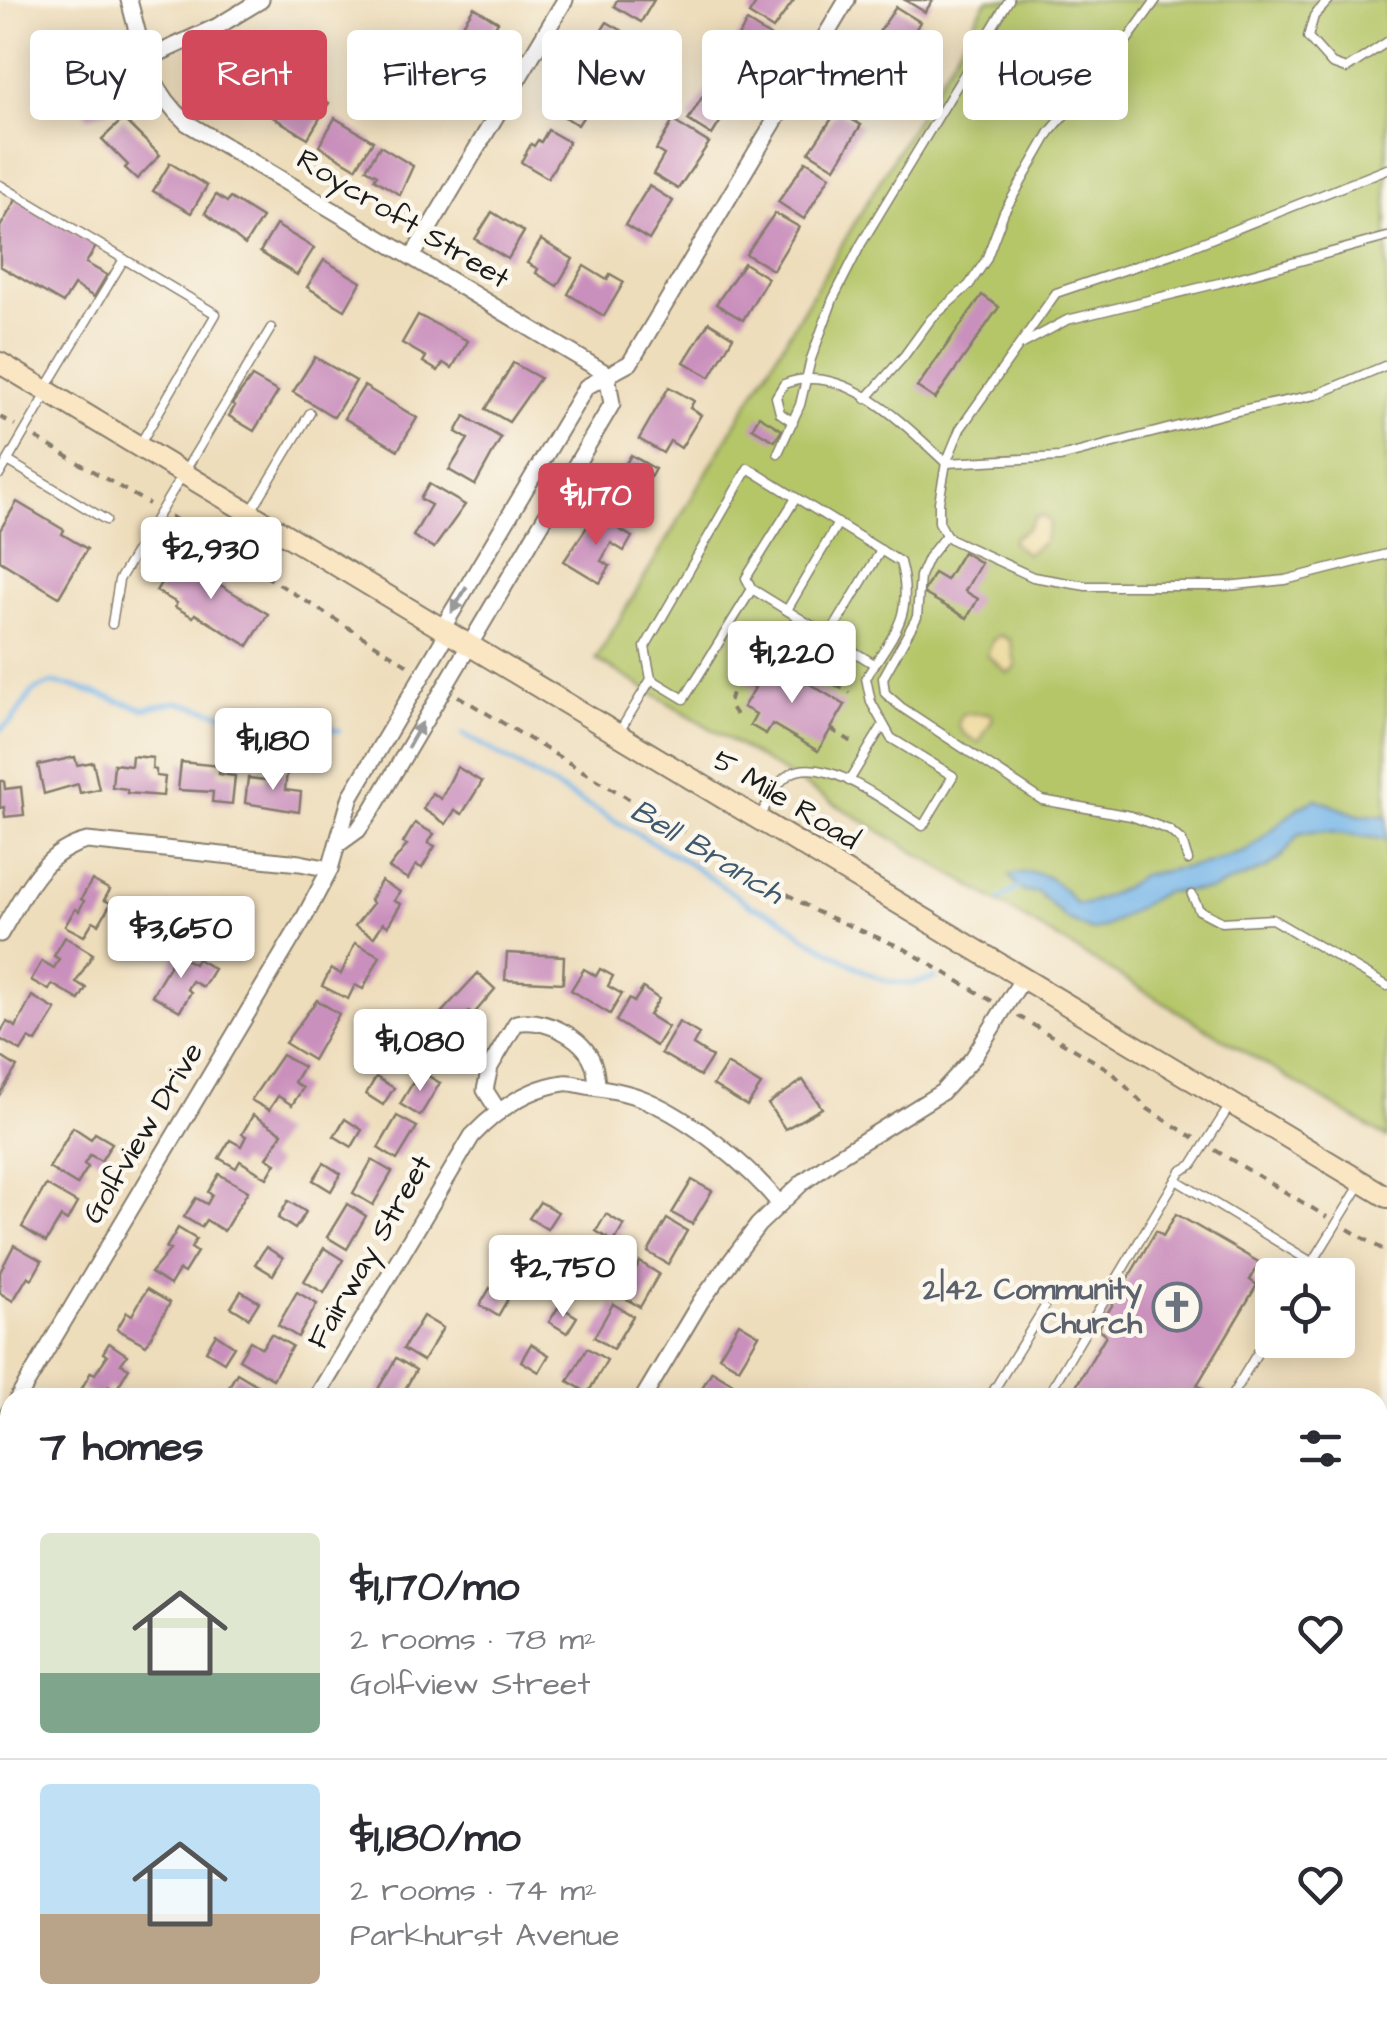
<!DOCTYPE html>
<meta charset="utf-8">
<style>
:root{--surface:#fff;--page:#f7f7f7;--text:#2b2b33;--muted:#7c7c81;--line:#e1e1e2;--accent:#d1495b}
body{margin:0;font-family:"Architects Daughter",sans-serif;background:var(--page);color:var(--text);height:100vh;display:flex;flex-direction:column;font-size:38px;white-space:nowrap}
*{box-sizing:border-box;margin:0}
p{font-size:32px;color:var(--muted)}
.icon{flex:none;width:55px;height:55px;fill:none;stroke:currentColor;stroke-width:2;stroke-linecap:round;stroke-linejoin:round}
.map{position:relative;flex:1;overflow:hidden}
.panel{position:absolute;left:0px;top:1388px;width:1388px;height:642px;display:flex;flex-direction:column;background:var(--surface);border-radius:30px 30px 0 0;box-shadow:0 5px 25px #0003}
.panel>*{flex:none}
.hud{position:absolute;left:30px;top:30px;width:1328px;height:90px;display:flex;gap:20px}
.buttons{position:absolute;left:1255px;top:1258px;display:grid;gap:20px}
.buttons a{display:grid;place-items:center;width:100px;height:100px;border-radius:10px;background:var(--surface);box-shadow:0 5px 25px #0003;font-size:50px}
.price{position:absolute;translate:-50% -85px;padding:0 22px;border-radius:10px;background:#fff;color:#222;font-size:32px;line-height:65px;filter:drop-shadow(0 2px 5px #0008)}
.price::after{content:'';position:absolute;left:50%;top:60px;width:30px;height:22px;margin-left:-15px;background:inherit;clip-path:polygon(0 0,100% 0,50% 100%)}
.price.selected{background:var(--accent);color:#fff}
ul{padding:0;list-style:none}
li{display:flex;align-items:center;gap:30px;height:250px;padding:0 40px}
li+li{border-top:2px solid var(--line)}
li span{display:grid;place-items:center;flex:none;width:280px;height:200px;border-radius:10px;color:#555}
li>.icon{margin-inline-start:auto}
span .icon{width:120px;height:120px;fill:#fffc;stroke-width:1}
li b{font-size:42px}
h2{display:flex;justify-content:space-between;align-items:center;height:120px;padding:0 40px;font-size:42px}
.tag{padding:0 35px;border-radius:10px;background:var(--surface);box-shadow:0 5px 25px #0003;font-size:35px;line-height:90px}
.tag.selected{background:var(--accent);color:#fff}
.map>svg:first-child{display:block}
.green{fill:#b5c669;stroke:#687142;stroke-width:2.5}
.sand{fill:#eeda9e;stroke:#857b5d;stroke-width:2.5}
.water{fill:#74b5e9;stroke:#486882;stroke-width:2.5}
.lines{fill:none;stroke-linecap:round;stroke-linejoin:round}
.stream{stroke:#74b5e9;stroke-width:5}
.building{fill:#ca90bd}
.lane-casing{stroke:#857c6c;stroke-width:11}
.street-casing{stroke:#857c6c;stroke-width:19}
.secondary-casing{stroke:#857c6c;stroke-width:24}
.path{stroke:#857c6c;stroke-width:4;stroke-dasharray:8 8;stroke-linecap:butt}
.lane{stroke:#fff;stroke-width:8}
.street{stroke:#fff;stroke-width:15}
.secondary{stroke:#fbe6c4;stroke-width:20}
.oneway{fill:#999}
.labels{text-anchor:middle;dominant-baseline:central;stroke-width:9;stroke-linejoin:round;paint-order:stroke}
.street-label{font-size:30px;fill:#1c1c1c;stroke:#fbf7ec}
.worship-label{font-size:30px;font-weight:bold;fill:#5b616d;stroke:#fbf7ec;text-anchor:end}
.water-label{font-size:32px;font-style:italic;fill:#3f596e;stroke:#fbf7ec}
</style>
<div class="map">
<svg width="1387" height="2029" viewBox="0 0 1387 2029">
<rect width="100%" height="100%" fill="#fbf7ec"/>
<filter id="ink" filterUnits="userSpaceOnUse"><feTurbulence type="fractalNoise" baseFrequency=".01" numOctaves="2"/><feDisplacementMap in="SourceGraphic" scale="20" xChannelSelector="R" yChannelSelector="G"/><feConvolveMatrix kernelMatrix="1 2 1 2 8 2 1 2 1" color-interpolation-filters="sRGB"/></filter>
<filter id="wash" filterUnits="userSpaceOnUse"><feTurbulence type="fractalNoise" baseFrequency=".0048" numOctaves="4" result="noise"/><feDisplacementMap in="SourceGraphic" scale="40" xChannelSelector="R" yChannelSelector="G"/><feGaussianBlur stdDeviation="2.25" result="paint"/><feColorMatrix in="noise" values="0 0 0 0 0 0 0 0 0 0 0 0 0 0 0 0 0 1.4 0 .05"/><feComposite in="paint" operator="in"/></filter>
<g filter="url(#wash)">
<rect width="100%" height="100%" fill="#edb"/>
<g class="green">
<path d="M987 0H1387V1138L596 659Z"/>
<path d="M1387 1899V2029H1310L1315 2020H1378V1915Z"/>
</g>
<g class="sand">
<path d="M1042 516 1050 522 1044 542 1027 554 1012 543 1014 537 1028 528 1035 517Z"/>
<path d="M999 635 1010 640 1016 667 1008 673 987 655 992 641Z"/>
<path d="M990 713 993 718 979 743 963 733 958 725 962 714Z"/>
</g>
<path class="water" d="M1316 799 1358 815 1387 816V839C1358 838 1326 827 1299 834L1282 856 1265 869 1211 890 1164 892 1105 927 1091 931 1065 918 1038 892H1024L1009 876C1039 865 1059 881 1076 904H1087L1124 888 1142 875 1206 864 1247 851 1300 806Z"/>
<g class="lines">
<g class="stream">
<path d="M0 730 12 721 33 691 52 683 72 686 144 709 177 702 259 723 324 727 339 731"/>
<path d="M463 734 685 861 750 905 778 916 807 938 866 972 887 981 911 984 936 978"/>
<path d="M1000 900 1022 885"/>
</g>
</g>
<g id="blocks">
<g class="building">
<path d="M617 0H654L641 22 614 6Z"/>
<path d="M758 0H794L773 29 749 14Z"/>
<path d="M905 0H933L925 12Z"/>
<path d="M474 7 498 22 473 61 449 46Z"/>
<path d="M896 7 920 22 895 64 868 48Z"/>
<path d="M607 22 631 36 611 70 586 55Z"/>
<path d="M747 22 771 37 747 76 723 61Z"/>
<path d="M438 57 466 73 441 121 411 103Z"/>
<path d="M864 59 888 74 864 113 840 98Z"/>
<path d="M97 60 113 108 88 118 68 71Z"/>
<path d="M239 61 277 83 261 111 223 88Z"/>
<path d="M579 72 603 86 578 125 555 111Z"/>
<path d="M712 81 736 96 712 135 688 120Z"/>
<path d="M287 89 308 101 313 93 329 103 308 138 271 116Z"/>
<path d="M837 111 861 125 835 168 809 152Z"/>
<path d="M335 118 373 141 356 168 319 146Z"/>
<path d="M123 119 160 155 137 179 125 168 128 165 102 139Z"/>
<path d="M673 121 709 143 678 189 653 174 664 155 656 150Z"/>
<path d="M548 130 569 142 548 178 521 162 531 144 534 146 538 140 541 142Z"/>
<path d="M380 146 413 166 400 195 374 179 377 175 366 169Z"/>
<path d="M806 161 830 176 804 219 778 202Z"/>
<path d="M170 163 207 186 191 213 153 191Z"/>
<path d="M649 186 673 201 649 240 625 225Z"/>
<path d="M216 195 227 202 230 198 262 218 245 245 205 213Z"/>
<path d="M17 198 97 245 86 263 107 275 94 297 74 285 63 303 0 266V227Z"/>
<path d="M492 212 524 232 508 259 475 239Z"/>
<path d="M775 213 799 227 773 270 746 254Z"/>
<path d="M276 225 314 248 297 275 260 252Z"/>
<path d="M541 240 573 259 557 286 536 273 538 269 527 263Z"/>
<path d="M324 260 361 282 345 310 307 287Z"/>
<path d="M744 263 768 278 743 320 716 304Z"/>
<path d="M584 266 607 280 610 274 624 282 604 316 568 294Z"/>
<path d="M982 295 999 307 935 399 917 387Z"/>
<path d="M418 315 468 341 452 368 443 363 438 371 423 362 426 357 402 343Z"/>
<path d="M709 322 733 337 710 377 684 362Z"/>
<path d="M315 357 356 381 334 417 293 392Z"/>
<path d="M513 363 540 378 509 422 486 409Z"/>
<path d="M252 377 278 392 254 431 229 416 235 406 232 404Z"/>
<path d="M364 386 417 418 398 450 344 418Z"/>
<path d="M669 387 694 401 690 408 701 415 681 448 670 441 663 453 639 439Z"/>
<path d="M465 416 501 438 475 485 449 470 468 439 456 432Z"/>
<path d="M759 416 782 430 775 441 752 428Z"/>
<path d="M631 455 655 469 627 516 603 501Z"/>
<path d="M429 484 465 505 434 548 413 536 431 505 420 499Z"/>
<path d="M17 502 64 530 62 534 87 549 59 597 0 561V530Z"/>
<path d="M595 515 632 537 624 551 611 543 601 561 610 566 600 583 564 561Z"/>
<path d="M963 552 981 563 965 591 978 599 967 618 923 593 934 573 946 580Z"/>
<path d="M176 558 268 614 248 646 195 614 193 617 175 607 177 603 156 591Z"/>
<path d="M771 661 845 705 818 751 772 724 766 734 750 725 756 714 743 707 755 688 747 683 752 674 760 678Z"/>
<path d="M132 756 153 758 152 769 156 770V776L165 777 163 796 127 793V789L112 787 114 764 131 766Z"/>
<path d="M75 757 77 765 93 762 99 789 80 793 78 784 44 794 38 765Z"/>
<path d="M181 762 220 766 219 774 235 776 232 804 212 802 213 792 178 790Z"/>
<path d="M457 767 482 782 462 814 455 810 446 824 423 809 432 793 441 799Z"/>
<path d="M267 771 287 773 285 790 301 792 299 812 245 803 248 778 266 780Z"/>
<path d="M0 781H4L5 789 21 787 24 815 5 817 4 807 0 808Z"/>
<path d="M415 823 434 834 428 843 435 846 422 868 416 865 408 879 389 868 407 845 403 843Z"/>
<path d="M92 880 110 890 104 900 111 903 99 924 93 921 84 936 65 926 75 909 79 911 84 901 81 899Z"/>
<path d="M381 881 400 892 394 901 401 904 388 926 383 923 374 937 355 926 373 903 370 900Z"/>
<path d="M65 937 93 954 76 982 86 988 79 1000 52 984 49 990 31 980 42 961 54 968 59 959 54 956Z"/>
<path d="M355 943 380 956 363 989 355 985 348 999 322 986 331 969 341 974Z"/>
<path d="M507 953 564 956 563 983 505 980Z"/>
<path d="M176 954 194 964 197 959 214 969 203 987 192 981 187 989 191 992 180 1011 152 995Z"/>
<path d="M584 969 596 976 600 969 613 976 608 986 622 994 610 1014 571 990Z"/>
<path d="M478 973 495 989 472 1016 469 1012 457 1025 442 1012Z"/>
<path d="M643 988 659 999 649 1015 668 1027 656 1046 616 1021 629 999 634 1002Z"/>
<path d="M32 996 56 1010 36 1042 29 1038 21 1051 0 1039V1033L7 1022 16 1027Z"/>
<path d="M317 1000 339 1014 313 1060 285 1043Z"/>
<path d="M679 1022 699 1034 693 1045 712 1057 700 1076 661 1053Z"/>
<path d="M391 1028 408 1039 398 1056 380 1045Z"/>
<path d="M282 1055 303 1067 294 1082 303 1088 292 1105 278 1096 269 1110 251 1100Z"/>
<path d="M0 1056 17 1067 0 1094Z"/>
<path d="M727 1064 761 1085 747 1106 713 1085Z"/>
<path d="M420 1071 440 1083 420 1116 400 1104Z"/>
<path d="M376 1077 394 1088 383 1105 366 1094Z"/>
<path d="M803 1080 822 1108 785 1129 768 1104Z"/>
<path d="M253 1115 282 1133 267 1158 276 1163 267 1178 240 1161 236 1168 219 1158 230 1140 241 1146 246 1136 242 1134Z"/>
<path d="M397 1116 417 1127 397 1160 378 1148Z"/>
<path d="M345 1119 362 1130 352 1147 334 1136Z"/>
<path d="M73 1127 91 1139 95 1133 112 1143 101 1161 90 1155 84 1164 88 1167 77 1185 49 1168Z"/>
<path d="M372 1160 392 1172 373 1205 353 1193Z"/>
<path d="M324 1163 341 1174 331 1191 313 1180Z"/>
<path d="M219 1174 248 1191 224 1231 206 1220 201 1227 184 1217 196 1198 207 1204 212 1195 208 1192Z"/>
<path d="M692 1180 712 1191 692 1224 672 1213Z"/>
<path d="M46 1185 77 1203 67 1221 61 1217 46 1242 22 1227Z"/>
<path d="M288 1201 306 1212 295 1229 278 1218Z"/>
<path d="M540 1202 558 1212 547 1229 529 1218Z"/>
<path d="M347 1204 366 1216 347 1249 327 1237Z"/>
<path d="M606 1214 624 1225 614 1242 596 1231Z"/>
<path d="M1176 1214 1260 1263 1250 1280 1257 1285 1197 1385 1212 1394 1210 1398H1069L1106 1335 1098 1329 1156 1231 1163 1236Z"/>
<path d="M667 1219 687 1231 668 1264 648 1252Z"/>
<path d="M178 1228 196 1239 191 1248 197 1252 184 1273 179 1270 170 1285 151 1273 170 1250 166 1248Z"/>
<path d="M14 1245 42 1261 32 1279 28 1276 13 1301 0 1293V1272Z"/>
<path d="M515 1246 533 1257 522 1273 504 1262Z"/>
<path d="M266 1247 283 1258 273 1275 255 1264Z"/>
<path d="M324 1248 343 1260 324 1293 304 1281Z"/>
<path d="M640 1262 659 1274 640 1307 620 1295Z"/>
<path d="M589 1263 607 1273 596 1290 579 1279Z"/>
<path d="M490 1288 508 1299 498 1316 480 1305Z"/>
<path d="M147 1289 170 1303 146 1345 117 1329 127 1312 132 1315Z"/>
<path d="M241 1291 259 1302 249 1318 231 1307Z"/>
<path d="M297 1292 317 1304 298 1337 278 1325Z"/>
<path d="M613 1304 633 1316 613 1349 594 1337Z"/>
<path d="M559 1306 577 1317 567 1333 549 1322Z"/>
<path d="M423 1316 443 1328 423 1361 403 1349Z"/>
<path d="M739 1323 759 1335 739 1368 719 1356Z"/>
<path d="M216 1334 234 1346 224 1362 206 1351Z"/>
<path d="M271 1334 292 1346 273 1379 239 1359 250 1341 262 1348Z"/>
<path d="M109 1343 127 1355 121 1364 129 1368 116 1390 109 1386 102 1398H98L82 1388 91 1372 95 1374 107 1356 103 1353Z"/>
<path d="M531 1344 549 1355 539 1372 521 1361Z"/>
<path d="M587 1348 607 1360 588 1393 568 1381Z"/>
<path d="M396 1358 416 1370 400 1398H387L377 1391Z"/>
<path d="M712 1371 732 1383 723 1398H696Z"/>
<path d="M237 1373 267 1391 263 1398H222Z"/>
<path d="M4 1515 10 1537V1554L0 1557V1516Z"/>
<path d="M6 1787 10 1789V1826L7 1832 0 1828V1797Z"/>
<path d="M65 2020H89L84 2029Z"/>
<path d="M123 2020H147L142 2029H129L120 2024Z"/>
<path d="M187 2020H200L210 2026 208 2029H181Z"/>
<path d="M320 2020H325L340 2029H315Z"/>
<path d="M450 2020H475L470 2029H455L447 2024Z"/>
<path d="M489 2020H520L515 2029H504Z"/>
<path d="M619 2020H627L642 2029H614Z"/>
<path d="M857 2020H881L876 2029Z"/>
<path d="M895 2020H925L936 2027 890 2029Z"/>
</g>
</g>
</g>
<g filter="url(#ink)">
<use href="#blocks" fill-opacity="0" stroke="#857c6c" stroke-width="2.5"/>
<g class="lines">
<g class="lane-casing">
<g id="lane">
<path d="M1329 0 1314 16 1308 37 1332 64 1346 69 1387 42"/>
<path d="M1387 169 1183 250 1056 293 960 429 946 463 939 502V522L946 535 953 540 1033 577 1086 586H1226L1285 580 1387 554"/>
<path d="M0 185 124 259"/>
<path d="M1023 344 1067 320 1219 283 1387 237"/>
<path d="M45 390 124 259 216 314 140 444"/>
<path d="M866 399 904 356 931 319 969 285 986 260 1004 212 1050 132 1128 39 1156 0"/>
<path d="M793 422 780 413 776 397 784 384C844 360 906 426 946 463L1060 457 1232 412 1315 395 1387 365"/>
<path d="M778 453 800 405 811 359 833 299 861 244 1009 0"/>
<path d="M8 461 106 520"/>
<path d="M0 474 48 392"/>
<path d="M250 513 310 413"/>
<path d="M946 535 928 558 920 576 917 617 883 678 885 693 901 707 1042 800 1131 816 1169 830 1182 841 1188 860"/>
<path d="M752 589 746 578 796 498"/>
<path d="M787 610 838 523"/>
<path d="M112 624 119 580 271 328"/>
<path d="M829 636 881 550"/>
<path d="M651 679 684 699 752 589 874 664"/>
<path d="M618 734 651 679 645 647 748 468 900 562C915 616 893 634 866 678L871 702 891 738 953 776 923 826C893 807 825 753 790 774 775 783 767 804 759 819"/>
<path d="M849 781 883 725"/>
<path d="M1192 895 1199 910 1222 922 1272 919 1387 986"/>
<path d="M1176 1180 1313 1263"/>
<path d="M1305 1275 1362 1182"/>
<path d="M989 1398 1044 1308"/>
<path d="M1046 1398 1181 1171 1192 1165 1229 1107"/>
<path d="M1230 1398 1272 1329"/>
</g>
</g>
<g class="street-casing">
<g id="street">
<path d="M129 0C143 52 146 85 187 123L607 374"/>
<path d="M144 60 218 26 261 0"/>
<path d="M412 257 565 0"/>
<path d="M442 629 586 387 630 363 847 0"/>
<path d="M340 843 358 830 372 810 612 404 607 374"/>
<path d="M0 934C23 896 41 852 87 841L300 863 330 869"/>
<path d="M499 1112 485 1090 490 1067 516 1023C543 1017 583 1036 593 1063 596 1070 596 1080 598 1087"/>
<path d="M18 1398 304 918 330 869 351 796 448 632"/>
<path d="M316 1398 472 1136C496 1111 528 1088 564 1083 571 1082 579 1085 587 1086 607 1089 627 1092 646 1100 692 1120 748 1165 779 1203"/>
<path d="M643 1398 701 1301 758 1225 803 1182 836 1158 942 1092 973 1058 1023 978"/>
<path d="M0 1428 10 1411"/>
<path d="M1378 1638 1387 1622"/>
<path d="M0 1931 10 1914"/>
<path d="M1011 2020 1026 2029"/>
<path d="M266 2029 271 2020"/>
<path d="M564 2029 570 2020"/>
<path d="M1160 2029 1163 2020"/>
</g>
</g>
<g class="secondary-casing">
<path id="secondary" d="M0 363 1387 1197"/>
</g>
<g class="path">
<path d="M0 417 15 425"/>
<path d="M36 438 149 504"/>
<path d="M170 516 408 665"/>
<path d="M729 666 749 679"/>
<path d="M789 672 804 647"/>
<path d="M458 696 817 912 905 949 992 1001"/>
<path d="M736 715 729 704C733 682 750 654 772 648L850 693"/>
<path d="M831 729 857 745"/>
<path d="M1018 1016 1111 1071 1148 1109 1194 1138"/>
<path d="M1215 1150 1327 1217"/>
<path d="M1348 1229 1387 1252"/>
</g>
<use href="#lane" class="lane"/>
<use href="#street" class="street"/>
<use href="#secondary" class="secondary"/>
</g>
<defs><path id="oneway-solid" d="M-6-.8H1V-3.2L6.5 0L1 3.2V.8H-6Z" transform="scale(2.5)"/></defs>
<g class="oneway">
<use href="#oneway-solid" transform="translate(459 600) rotate(121)"/>
<use href="#oneway-solid" transform="translate(415 735) rotate(-60)"/>
</g>
</g>
<defs>
<g id="church-ring" transform="scale(2.5)"><circle r="9.5" fill="#fbf7ec" stroke="#6b7280" stroke-width="1.5"/><path d="M-1.2-6h2.4v3.5h3.3v2.4h-3.3V6h-2.4V-.1h-3.3v-2.4h3.3Z" fill="#6b7280"/></g>
</defs>
<g fill-rule="evenodd">
<use href="#church-ring" x="1177" y="1307"/>
</g>
<g class="labels">
<g class="street-label">
<text transform="translate(403 219) rotate(31)">Roycroft Street</text>
<text transform="translate(786 800) rotate(31)">5 Mile Road</text>
<text transform="translate(143 1133) rotate(-59)">Golfview Drive</text>
<text transform="translate(370 1252) rotate(-60)">Fairway Street</text>
</g>
<g class="worship-label">
<text x="1142" y="1290">2|42 Community<tspan x="1142" dy="34">Church</tspan></text>
</g>
<g class="water-label">
<text transform="translate(707 852) rotate(31)">Bell Branch</text>
</g>
</g>
</svg>
<div class="buttons">
<a><svg class="icon" aria-label="locate" viewBox="0 0 24 24"><circle cx="12" cy="12" r="6"/><path d="M12 2v4M12 18v4M2 12h4M18 12h4"/></svg></a>
</div>
<b class="price selected" style="left:596px;top:548px">$1,170</b>
<b class="price" style="left:211px;top:602px">$2,930</b>
<b class="price" style="left:792px;top:706px">$1,220</b>
<b class="price" style="left:273px;top:793px">$1,180</b>
<b class="price" style="left:181px;top:981px">$3,650</b>
<b class="price" style="left:420px;top:1094px">$1,080</b>
<b class="price" style="left:563px;top:1320px">$2,750</b>
<div class="hud">
<a class="tag">Buy</a>
<a class="tag selected">Rent</a>
<a class="tag">Filters</a>
<a class="tag">New</a>
<a class="tag">Apartment</a>
<a class="tag">House</a>
</div>
<section class="panel">
<h2>7 homes<svg class="icon" aria-label="filters" viewBox="0 0 24 24"><path d="M4 7h16M4 17h16"/><circle cx="9" cy="7" r="2"/><circle cx="15" cy="17" r="2"/></svg></h2>
<ul>
<li><span style="background:linear-gradient(#dfe7d0 70%,#7fa58c 0)"><svg class="icon" aria-label="home" viewBox="0 0 24 24"><path d="M3 11l9-7 9 7M6 9v11h12V9"/></svg></span><div><b>$1,170/mo</b><p>2 rooms · 78 m²</p><p>Golfview Street</p></div><svg class="icon" aria-label="heart" viewBox="0 0 24 24"><path d="M12 20l-8-8c-3-5 5-10 8-4 3-6 11-1 8 4z"/></svg></li>
<li><span style="background:linear-gradient(#bfe0f5 65%,#b9a48a 0)"><svg class="icon" aria-label="home" viewBox="0 0 24 24"><path d="M3 11l9-7 9 7M6 9v11h12V9"/></svg></span><div><b>$1,180/mo</b><p>2 rooms · 74 m²</p><p>Parkhurst Avenue</p></div><svg class="icon" aria-label="heart" viewBox="0 0 24 24"><path d="M12 20l-8-8c-3-5 5-10 8-4 3-6 11-1 8 4z"/></svg></li>
</ul>
</section>
</div>
